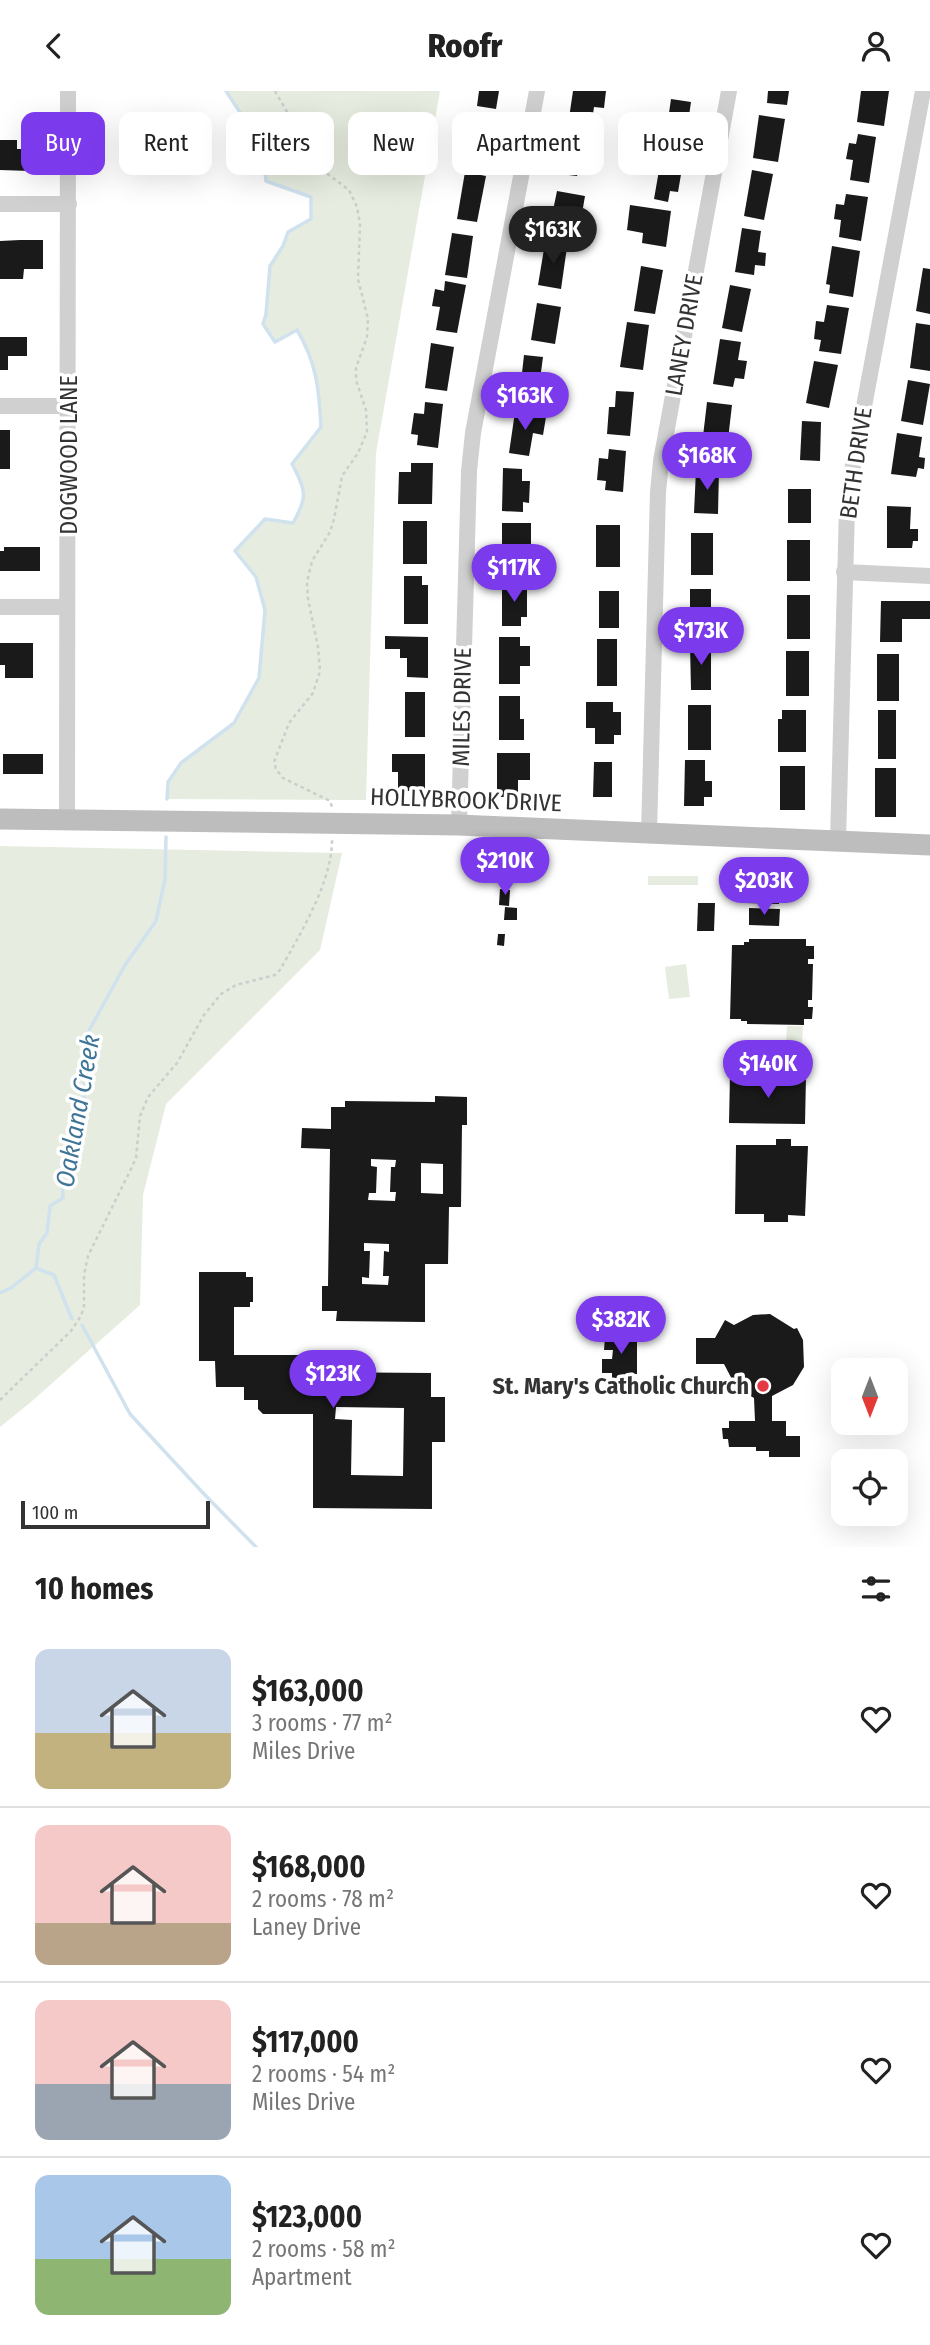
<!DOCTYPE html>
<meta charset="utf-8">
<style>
:root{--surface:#fff;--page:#f2f2f2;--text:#222;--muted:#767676;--line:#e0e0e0;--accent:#7c3aed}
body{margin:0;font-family:"Fira Sans Condensed",sans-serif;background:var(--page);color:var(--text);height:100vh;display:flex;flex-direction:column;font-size:26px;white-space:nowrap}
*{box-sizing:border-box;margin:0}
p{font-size:23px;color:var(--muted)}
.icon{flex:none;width:38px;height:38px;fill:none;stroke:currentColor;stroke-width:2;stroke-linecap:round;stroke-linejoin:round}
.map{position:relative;height:1456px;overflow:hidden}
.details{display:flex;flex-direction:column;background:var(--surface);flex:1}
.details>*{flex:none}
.banner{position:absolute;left:21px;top:21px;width:889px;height:63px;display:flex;gap:14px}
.needle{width:46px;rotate:180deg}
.tools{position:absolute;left:831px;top:1267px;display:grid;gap:14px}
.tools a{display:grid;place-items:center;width:77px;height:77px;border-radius:14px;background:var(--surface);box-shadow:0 7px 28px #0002;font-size:35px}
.scale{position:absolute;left:21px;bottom:18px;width:189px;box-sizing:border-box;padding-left:7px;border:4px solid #333;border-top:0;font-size:19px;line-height:24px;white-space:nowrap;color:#333;-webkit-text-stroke:5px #fff;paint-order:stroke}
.price{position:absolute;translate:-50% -60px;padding:0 16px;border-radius:24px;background:var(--accent);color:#fff;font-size:23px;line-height:46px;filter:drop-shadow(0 2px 4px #0008)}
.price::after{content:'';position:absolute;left:50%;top:42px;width:21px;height:16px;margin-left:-10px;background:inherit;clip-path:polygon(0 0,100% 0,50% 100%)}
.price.current{background:#222;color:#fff}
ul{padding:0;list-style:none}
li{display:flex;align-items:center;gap:21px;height:175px;padding:0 35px}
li+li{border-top:2px solid var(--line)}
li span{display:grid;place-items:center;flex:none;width:196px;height:140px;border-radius:14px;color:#555}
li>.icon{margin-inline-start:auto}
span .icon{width:84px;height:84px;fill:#fffc;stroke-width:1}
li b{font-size:30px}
h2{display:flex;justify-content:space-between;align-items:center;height:84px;padding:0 35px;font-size:30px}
.pill{padding:0 24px;border-radius:14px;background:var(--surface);box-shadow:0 7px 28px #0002;font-size:24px;line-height:63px}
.pill.current{background:var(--accent);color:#fff}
header{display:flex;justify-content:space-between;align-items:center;height:91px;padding:0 35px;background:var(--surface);font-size:32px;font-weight:800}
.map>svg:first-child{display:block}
.green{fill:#e6ecdf}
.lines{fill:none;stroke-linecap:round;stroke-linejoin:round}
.stream{stroke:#cfe2ee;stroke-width:3.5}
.building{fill:#1a1a1a;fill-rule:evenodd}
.path{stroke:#cdcdcd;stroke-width:2.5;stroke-dasharray:3.5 3.5;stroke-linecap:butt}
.minor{stroke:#d0d0d0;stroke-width:16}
.secondary{stroke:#bdbdbd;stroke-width:21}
.poi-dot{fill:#e63946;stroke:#fff;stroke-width:2.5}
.labels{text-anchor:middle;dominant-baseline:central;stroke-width:7;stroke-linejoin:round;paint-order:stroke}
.street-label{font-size:24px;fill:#333;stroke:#fff}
.poi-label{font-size:24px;font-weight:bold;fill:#333;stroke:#fff;text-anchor:end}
.water-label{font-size:26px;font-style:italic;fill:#3f7597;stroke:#fff}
</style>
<header><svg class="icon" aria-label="back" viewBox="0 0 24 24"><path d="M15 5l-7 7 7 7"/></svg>Roofr<svg class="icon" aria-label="person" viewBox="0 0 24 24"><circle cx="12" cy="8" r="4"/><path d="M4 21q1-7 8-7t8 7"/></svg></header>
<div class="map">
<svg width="930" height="1456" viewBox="0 0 930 1456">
<rect width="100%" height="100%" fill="#fff"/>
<g class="green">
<path d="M226 0H440L376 362 366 709 167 708 168 691 181 672 234 632 259 587 265 519 256 486 235 460 265 428 293 432C308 406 306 399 292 373L321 336C320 301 316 270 297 239L275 251 263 233 266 223 270 175 283 155 288 141 311 128V107L266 90 262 55Z"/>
<path d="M0 755 342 762 320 859 166 1013 143 1104 140 1214 31 1311 0 1336Z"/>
<rect x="648" y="785" width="50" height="9"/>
<path d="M686 873 690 906 669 908 665 876Z"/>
<path d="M787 935H803L802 954 798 958 786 954Z"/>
</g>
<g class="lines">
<g class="stream">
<path d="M167 708 168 691 181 672 234 632 259 587 265 519 256 486 235 460 265 428 293 432C308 406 306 399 292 373L321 336C319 299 317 272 297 239L275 251 263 233 266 223 270 175 283 155 288 141 311 128V106L266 90 262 55 226 0"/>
<path d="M36 1177 54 1184 72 1228"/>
<path d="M0 1202 11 1197 36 1177 39 1153 47 1142 50 1115 63 1107 62 1092 85 1002 86 945 125 874 156 830 165 788 166 746"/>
<path d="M82 1234 130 1323 204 1403 256 1456"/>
</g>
</g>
<g class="building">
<path d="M479 0H499L496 18 477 15Z"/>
<path d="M573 0H606L604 17 594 16 592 30 569 27Z"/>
<path d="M768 0H789L787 14 767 12Z"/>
<path d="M861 0H889L884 35 857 31Z"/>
<path d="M671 8 691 11 685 52 665 50Z"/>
<path d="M759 24 785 28 778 71 753 67Z"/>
<path d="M458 27 495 33 492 48 483 46 480 65 458 61 461 43 456 42Z"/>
<path d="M566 39 585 42 584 52 592 53 588 77 579 76 577 85 560 83Z"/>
<path d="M858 43 876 46 869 92 850 89 853 69 846 68 849 52 856 53Z"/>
<path d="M0 49H17V58H44V70H30V80L0 79Z"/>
<path d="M662 62 684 66 678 101 670 100 668 111 654 108Z"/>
<path d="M752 79 773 83 764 129 744 125Z"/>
<path d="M465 81 486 85 477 131 457 128Z"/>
<path d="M557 100 585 105 579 140 550 134Z"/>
<path d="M846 103 868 106 861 150 839 146 841 129 834 128 836 113 844 114Z"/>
<path d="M630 114 671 120 666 156 642 152 643 142 627 139Z"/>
<path d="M742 137 761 140 758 161 766 162 765 175 755 174 754 184 735 181Z"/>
<path d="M452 142 473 145 467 187 445 184Z"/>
<path d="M20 149H43V178H24L23 188H0V150Z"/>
<path d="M545 152 567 156 561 198 538 194Z"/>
<path d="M832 155 860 160 853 206 829 202 830 194 826 193Z"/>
<path d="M641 175 663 179 655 223 634 220Z"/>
<path d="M923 177 930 178V223L916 220Z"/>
<path d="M445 190 466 194 457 242 436 239 440 216 432 215 435 198 444 200Z"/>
<path d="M730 194 751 198 742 241 722 237Z"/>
<path d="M537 212 561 216 555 253 531 249Z"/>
<path d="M827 214 849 217 841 263 819 260 821 249 814 248 816 230 824 231Z"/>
<path d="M627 231 649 234 643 279 620 276Z"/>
<path d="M916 232 930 234V280L910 277Z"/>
<path d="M0 246H27V265H8V279H0Z"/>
<path d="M720 248 741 251 738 269 747 270 744 288 735 287 733 296 713 293Z"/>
<path d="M431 252 454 256 447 300 425 297Z"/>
<path d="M524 264 543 266 537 311 519 309Z"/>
<path d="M814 270 838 274 829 317 806 312Z"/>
<path d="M908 289 930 293 923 334 901 330Z"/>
<path d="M616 300 634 301 630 345 607 343 609 316H615Z"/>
<path d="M425 311 443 313 438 357 417 354 418 344 411 343 414 322 424 323Z"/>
<path d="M707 311 732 314 727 357 702 354Z"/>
<path d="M515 321 546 326 543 344 533 342 529 365 509 362Z"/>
<path d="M802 330 821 331 820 370 800 369Z"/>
<rect x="0" y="339" width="10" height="39"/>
<path d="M897 342 922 346 919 366 925 367 924 378 918 377 916 386 891 383Z"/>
<path d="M609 358 626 360 623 401 605 399 606 390 597 389 599 367 608 368Z"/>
<path d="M411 372H433L432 413H398L399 381H411Z"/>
<path d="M503 377 522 378V390H530L529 412 523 411V421L502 420Z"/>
<path d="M696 379H719L718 423 694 422Z"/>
<rect x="788" y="398" width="23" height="34"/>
<path d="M887 415 911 416 910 438H918V450H913L912 457H887Z"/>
<rect x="403" y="430" width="24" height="43"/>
<rect x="502" y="432" width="29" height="44"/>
<rect x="596" y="434" width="24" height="42"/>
<rect x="691" y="442" width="22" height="42"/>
<rect x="787" y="449" width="23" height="41"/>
<path d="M4 456H40V480H0V460H4Z"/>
<path d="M404 485H422V494H428V533H404Z"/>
<path d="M502 492H527V526H521V535H502Z"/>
<rect x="690" y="498" width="21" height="44"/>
<rect x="599" y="500" width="20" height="37"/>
<rect x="787" y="504" width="23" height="44"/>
<path d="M881 510H930V528H902V551H880Z"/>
<path d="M385 545 428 546V587L407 586V567H400V558H385Z"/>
<path d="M499 546H520V555H530V575H520V593H499Z"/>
<rect x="597" y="548" width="20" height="47"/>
<path d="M0 552H33V587H5V574H0Z"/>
<path d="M690 553H711V599H691Z"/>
<rect x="786" y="560" width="23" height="45"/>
<rect x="877" y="563" width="22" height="47"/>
<rect x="405" y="601" width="20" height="45"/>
<path d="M499 605H520V628H524V649H499Z"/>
<path d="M586 611H613V621H621V644H614V653H595V637H586Z"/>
<rect x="688" y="614" width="23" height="45"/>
<path d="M782 619H806V661H778V628H782Z"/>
<rect x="878" y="619" width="18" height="49"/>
<path d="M497 662H530V689H518V706H497Z"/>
<rect x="3" y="663" width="40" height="20"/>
<path d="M392 663H425V700H398V681H392Z"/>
<path d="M685 669H705V690H712V706H704V715H684Z"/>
<path d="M594 671H612V706H593Z"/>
<rect x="780" y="675" width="25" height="44"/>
<rect x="875" y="677" width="21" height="49"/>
<path d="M745 796H779V813L744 812Z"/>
<path d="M500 798 510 799 509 815 499 814Z"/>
<path d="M698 812H715L714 840H697Z"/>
<path d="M505 816 517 817V829H504Z"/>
<path d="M749 817 780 818 779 835 749 834Z"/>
<path d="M498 843H505L504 855 497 854Z"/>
<path d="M749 848H806V855H814V868H808V873H813L812 909H808V916H813L812 928H804V934L747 933V930H741V928H730L732 854H744V851H749Z"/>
<path d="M730 984 806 985 805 1033 729 1032Z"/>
<path d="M435 1005 467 1006V1034H462L461 1116H449L448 1173H425V1231L336 1230 337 1220H322V1195H328L330 1058 301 1057 302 1037 331 1038V1016H345V1010L435 1011ZM371 1068 396 1069 395 1076H391L390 1101H396L395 1110 368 1109 369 1102H376L377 1076 371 1075ZM421 1072 443 1073V1103L421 1102ZM364 1152 389 1153V1161L384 1160 383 1185H389L388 1194 362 1193V1186L369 1187 370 1160H364Z"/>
<path d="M776 1048H791V1055H808L805 1125 788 1124V1131H764V1123H735L736 1054H776Z"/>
<path d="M199 1181H246V1186H253V1211H250V1216H234V1264H307V1281L431 1282V1306H445V1351H432V1418L313 1417V1323H263L258 1318V1309H244V1296H216L215 1270H199ZM336 1316 404 1317 403 1385 351 1384 352 1329 335 1328Z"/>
<path d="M770 1223 794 1238 797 1237 803 1249 804 1276 793 1294 772 1305V1330H786V1345H800V1366H769V1360H756V1356H729L728 1348H723L722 1337H729V1330H755L754 1307 736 1296 724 1273H696V1247H715L725 1229 734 1234 753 1224Z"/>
<path d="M614 1238H625L624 1246H637V1283H625V1290H612V1282H602V1268H612L613 1259H604L605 1246H613Z"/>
</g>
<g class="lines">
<g class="path">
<path d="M275 0 314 68 325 81 349 99 357 116 360 133 358 188 368 228 367 246 356 277V289L366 319 367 341 358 362 342 385 334 428 330 441 312 470 307 491 308 508 318 556 320 580 313 602 289 632 274 671 276 678 283 687 330 710 332 716"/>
<path d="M0 1309 71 1240 81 1225 84 1215V1184L88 1165 131 1078 136 1067 140 1025 148 1006 177 972 204 924 221 903 236 894 275 884 280 879C300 843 333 790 332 747"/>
</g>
<g class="minor">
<path d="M0 113H69"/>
<path d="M0 315H69"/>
<path d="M844 481 930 485"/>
<path d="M0 516H67"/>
<path d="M67 728 68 0"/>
<path d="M459 734 469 380 473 342 537 0"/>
<path d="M649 742 658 401 661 370 729 0"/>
<path d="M838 750 847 417 851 385 923 0"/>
</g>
<path class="secondary" d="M0 728 459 734 930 754"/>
</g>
<circle class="poi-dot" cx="763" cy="1295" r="7"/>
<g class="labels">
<g class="street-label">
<text transform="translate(684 244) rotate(-80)">LANEY DRIVE</text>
<text transform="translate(69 364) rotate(-90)">DOGWOOD LANE</text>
<text transform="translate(856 372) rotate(-82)">BETH DRIVE</text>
<text transform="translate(462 616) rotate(-89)">MILES DRIVE</text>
<text transform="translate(466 709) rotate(2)">HOLLYBROOK DRIVE</text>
</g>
<g class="poi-label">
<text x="749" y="1295">St. Mary's Catholic Church</text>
</g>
<g class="water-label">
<text transform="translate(78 1020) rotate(-80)">Oakland Creek</text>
</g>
</g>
</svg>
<div class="tools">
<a><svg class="needle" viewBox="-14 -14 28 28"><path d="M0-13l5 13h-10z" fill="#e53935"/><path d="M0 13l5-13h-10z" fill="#767676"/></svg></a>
<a><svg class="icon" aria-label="locate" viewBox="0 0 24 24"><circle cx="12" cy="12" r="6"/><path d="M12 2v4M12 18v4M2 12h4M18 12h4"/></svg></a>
</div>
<div class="scale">100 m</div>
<b class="price current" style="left:553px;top:175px">$163K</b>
<b class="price" style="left:525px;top:341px">$163K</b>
<b class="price" style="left:707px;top:401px">$168K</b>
<b class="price" style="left:514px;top:513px">$117K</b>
<b class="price" style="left:701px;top:576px">$173K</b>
<b class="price" style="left:505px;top:806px">$210K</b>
<b class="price" style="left:764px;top:826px">$203K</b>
<b class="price" style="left:768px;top:1009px">$140K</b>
<b class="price" style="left:621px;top:1265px">$382K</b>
<b class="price" style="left:333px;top:1319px">$123K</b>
<div class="banner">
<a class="pill current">Buy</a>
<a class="pill">Rent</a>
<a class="pill">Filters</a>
<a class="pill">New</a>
<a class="pill">Apartment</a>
<a class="pill">House</a>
</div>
</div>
<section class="details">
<h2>10 homes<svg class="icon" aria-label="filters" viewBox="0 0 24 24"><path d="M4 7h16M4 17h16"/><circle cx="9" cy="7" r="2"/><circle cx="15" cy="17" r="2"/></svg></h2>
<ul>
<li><span style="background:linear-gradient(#c9d6e8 60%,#c2b280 0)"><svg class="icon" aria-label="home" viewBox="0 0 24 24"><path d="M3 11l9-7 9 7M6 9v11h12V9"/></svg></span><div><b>$163,000</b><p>3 rooms · 77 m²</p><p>Miles Drive</p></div><svg class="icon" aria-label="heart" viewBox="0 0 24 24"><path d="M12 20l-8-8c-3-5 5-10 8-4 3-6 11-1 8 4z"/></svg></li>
<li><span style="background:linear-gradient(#f6c9c9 70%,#b9a48a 0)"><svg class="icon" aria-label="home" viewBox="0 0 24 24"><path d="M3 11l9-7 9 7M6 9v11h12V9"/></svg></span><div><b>$168,000</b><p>2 rooms · 78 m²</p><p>Laney Drive</p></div><svg class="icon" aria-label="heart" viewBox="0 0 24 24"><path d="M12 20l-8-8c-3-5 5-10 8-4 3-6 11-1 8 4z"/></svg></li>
<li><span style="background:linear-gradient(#f6c9c9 60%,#9aa5b1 0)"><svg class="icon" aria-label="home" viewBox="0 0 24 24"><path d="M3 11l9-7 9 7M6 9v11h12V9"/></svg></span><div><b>$117,000</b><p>2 rooms · 54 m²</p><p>Miles Drive</p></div><svg class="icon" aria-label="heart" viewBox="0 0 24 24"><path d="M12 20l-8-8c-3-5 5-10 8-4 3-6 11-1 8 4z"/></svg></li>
<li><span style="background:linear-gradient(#a9c7e8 60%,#8fb573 0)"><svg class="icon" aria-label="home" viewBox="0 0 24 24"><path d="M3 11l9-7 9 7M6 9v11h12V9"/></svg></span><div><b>$123,000</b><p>2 rooms · 58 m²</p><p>Apartment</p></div><svg class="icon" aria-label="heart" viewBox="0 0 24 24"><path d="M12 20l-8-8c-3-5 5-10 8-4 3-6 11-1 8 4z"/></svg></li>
</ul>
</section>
